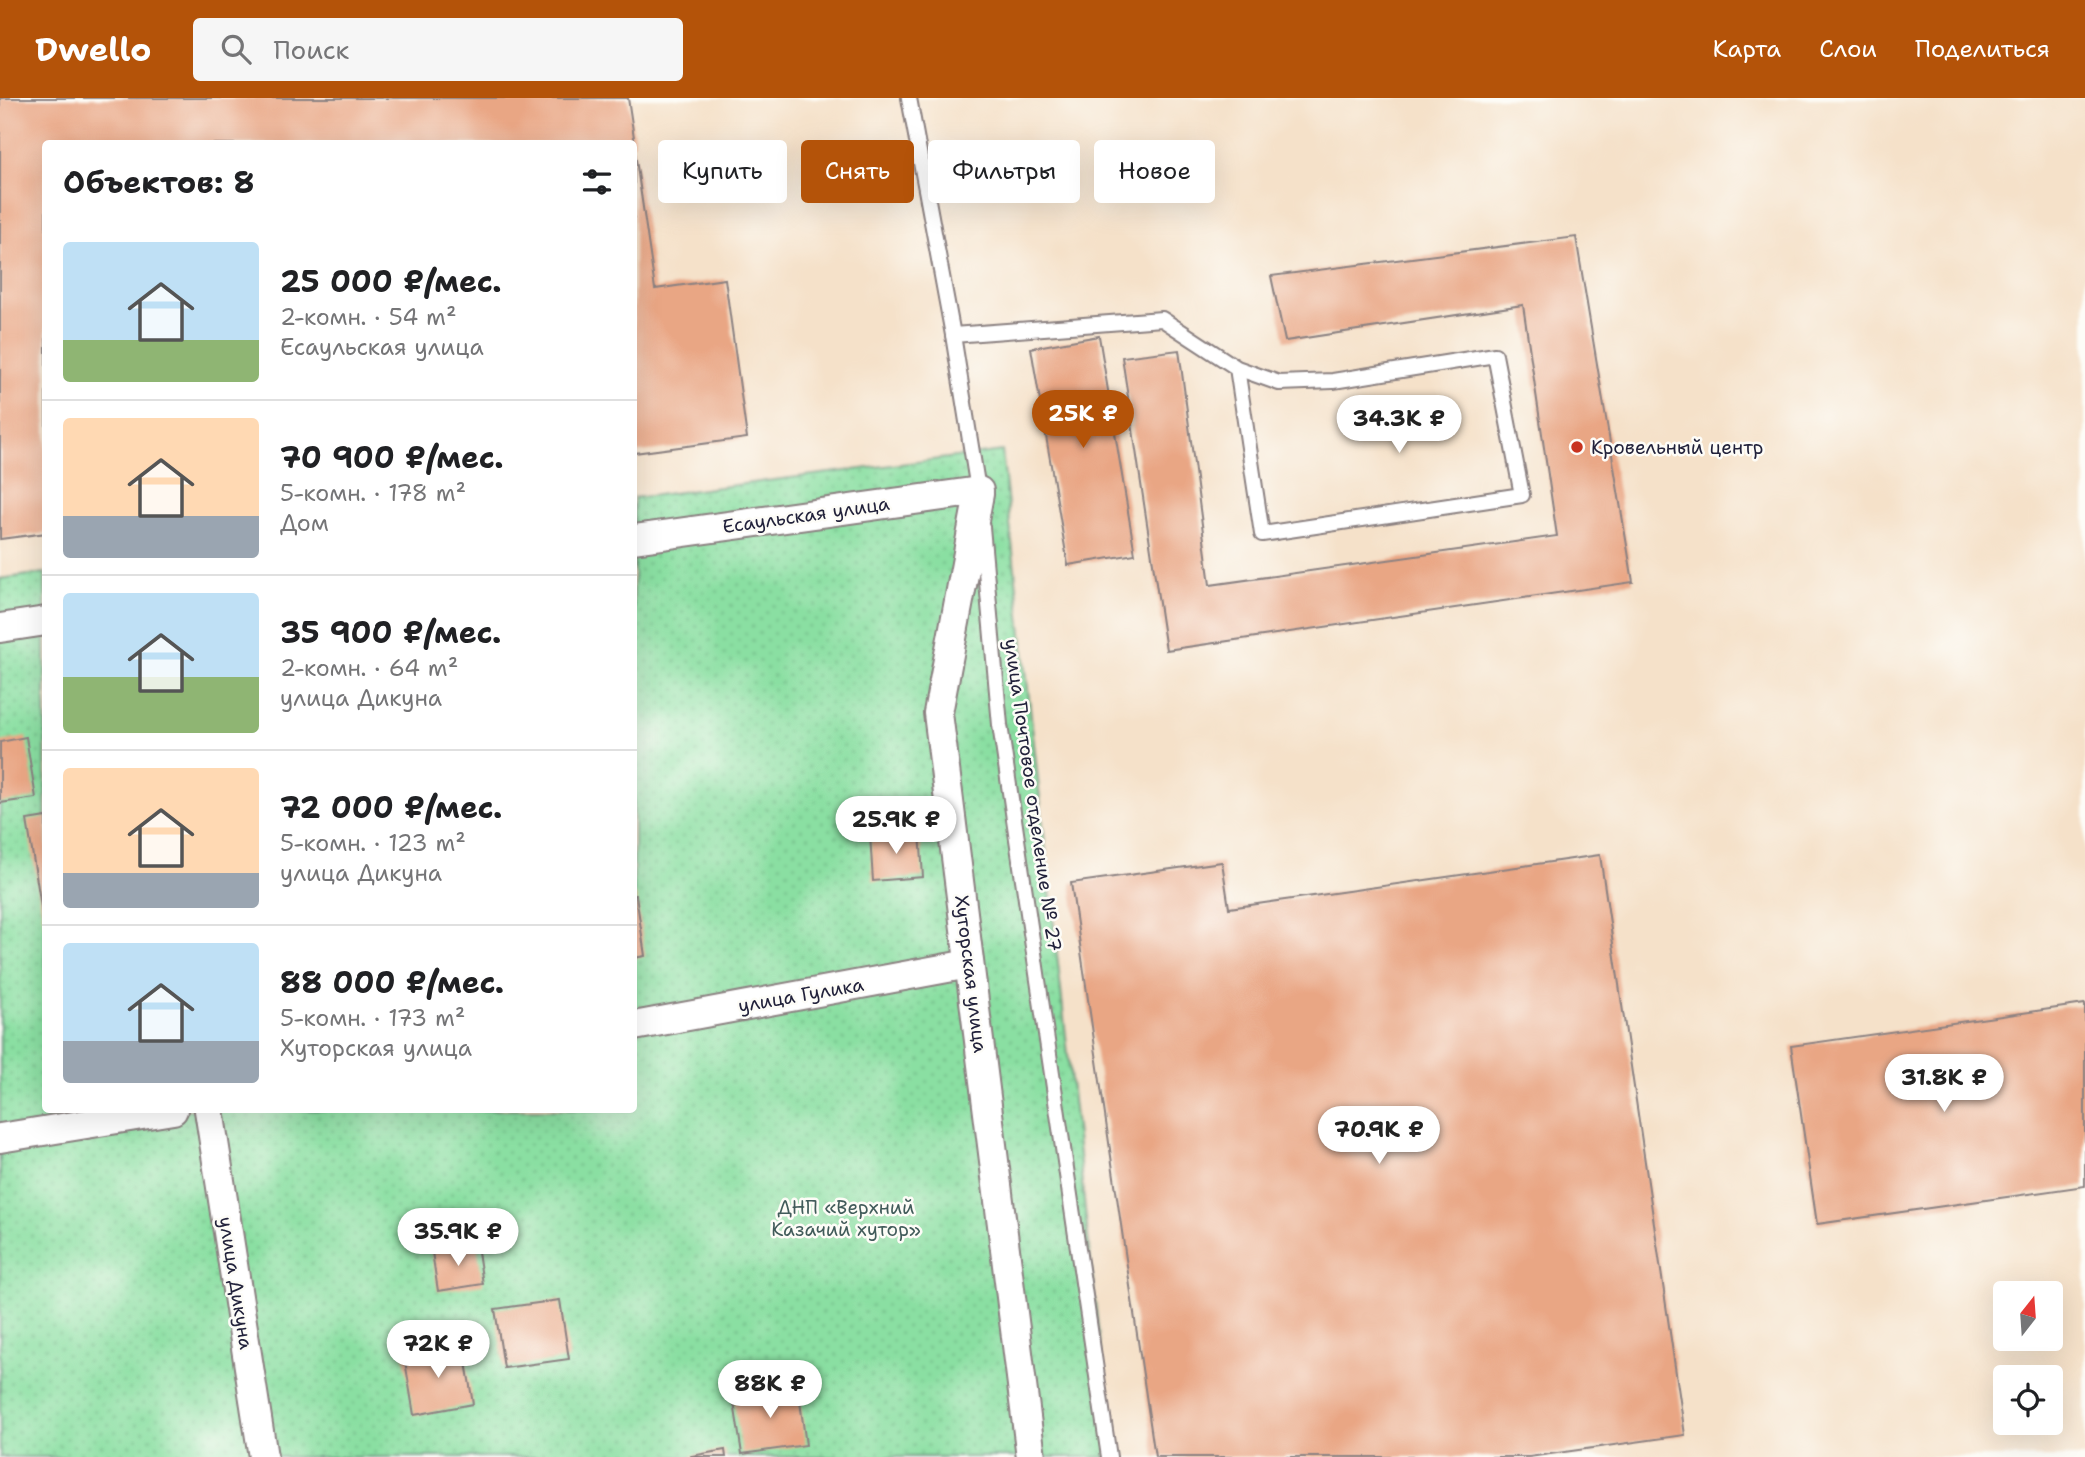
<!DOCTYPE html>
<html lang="ru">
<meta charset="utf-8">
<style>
:root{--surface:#fff;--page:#f6f6f6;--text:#202124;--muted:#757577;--line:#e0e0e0;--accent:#b45309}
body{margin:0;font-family:"Shantell Sans",sans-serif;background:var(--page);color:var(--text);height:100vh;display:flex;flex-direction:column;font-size:26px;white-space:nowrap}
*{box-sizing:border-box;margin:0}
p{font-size:23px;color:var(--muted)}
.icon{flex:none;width:38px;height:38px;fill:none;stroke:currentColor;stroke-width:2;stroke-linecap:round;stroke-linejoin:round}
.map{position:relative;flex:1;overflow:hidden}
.panel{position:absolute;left:42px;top:42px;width:595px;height:973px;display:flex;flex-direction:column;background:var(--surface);border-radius:7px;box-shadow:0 7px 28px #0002}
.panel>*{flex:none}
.hud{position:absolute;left:658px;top:42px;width:665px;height:63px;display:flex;gap:14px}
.needle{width:46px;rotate:17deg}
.controls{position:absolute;left:1993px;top:1183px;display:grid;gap:14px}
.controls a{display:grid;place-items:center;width:70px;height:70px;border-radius:7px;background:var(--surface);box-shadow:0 7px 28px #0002;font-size:35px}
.price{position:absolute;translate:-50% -60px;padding:0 16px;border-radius:24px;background:#fff;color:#222;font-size:23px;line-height:46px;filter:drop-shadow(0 2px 4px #0008)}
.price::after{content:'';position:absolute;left:50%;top:42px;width:21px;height:16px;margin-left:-10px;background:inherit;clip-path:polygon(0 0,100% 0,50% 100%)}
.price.current{background:var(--accent);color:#fff}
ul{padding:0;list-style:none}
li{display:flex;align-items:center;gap:21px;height:175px;padding:0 21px}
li+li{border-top:2px solid var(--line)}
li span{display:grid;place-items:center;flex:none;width:196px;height:140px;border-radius:7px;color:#555}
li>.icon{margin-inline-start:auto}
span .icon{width:84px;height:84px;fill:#fffc;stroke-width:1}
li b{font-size:30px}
h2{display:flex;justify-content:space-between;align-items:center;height:84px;padding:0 21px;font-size:30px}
.pill{padding:0 24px;border-radius:7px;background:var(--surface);box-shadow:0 7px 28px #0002;font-size:24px;line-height:63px}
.pill.current{background:var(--accent);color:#fff}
header{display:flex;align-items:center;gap:42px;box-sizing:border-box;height:98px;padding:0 35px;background:var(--accent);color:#fff}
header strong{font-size:33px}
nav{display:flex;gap:38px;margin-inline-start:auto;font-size:24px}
.search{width:490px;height:63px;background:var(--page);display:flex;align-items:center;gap:18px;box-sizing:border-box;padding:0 24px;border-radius:7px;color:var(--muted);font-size:26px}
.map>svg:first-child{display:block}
.park{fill:url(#park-dots);stroke:#56806e;stroke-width:2}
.building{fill:#e9a684}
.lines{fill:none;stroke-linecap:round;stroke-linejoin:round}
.service-casing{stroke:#8c8282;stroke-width:18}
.minor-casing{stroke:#8c8282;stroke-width:32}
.service{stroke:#fff;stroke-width:14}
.minor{stroke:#fff;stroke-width:28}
.poi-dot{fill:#c8321e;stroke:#fdfcf7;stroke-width:2.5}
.labels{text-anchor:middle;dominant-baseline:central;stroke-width:5;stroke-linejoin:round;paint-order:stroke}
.poi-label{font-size:19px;fill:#22223b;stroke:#fdfcf7;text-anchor:start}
.street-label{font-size:19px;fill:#22223b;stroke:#fdfcf7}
.park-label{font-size:19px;fill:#415b5a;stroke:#fdfcf7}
</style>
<header>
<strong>Dwello</strong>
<div class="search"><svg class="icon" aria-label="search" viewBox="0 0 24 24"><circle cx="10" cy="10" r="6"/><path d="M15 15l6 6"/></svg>Поиск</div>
<nav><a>Карта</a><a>Слои</a><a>Поделиться</a></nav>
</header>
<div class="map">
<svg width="2085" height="1359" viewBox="0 0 2085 1359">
<defs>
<pattern id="park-dots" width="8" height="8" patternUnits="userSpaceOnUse" patternTransform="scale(1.75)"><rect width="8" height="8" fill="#8adfa2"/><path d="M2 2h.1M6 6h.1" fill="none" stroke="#77bf8c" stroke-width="1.8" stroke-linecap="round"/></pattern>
</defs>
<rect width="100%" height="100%" fill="#fdfcf7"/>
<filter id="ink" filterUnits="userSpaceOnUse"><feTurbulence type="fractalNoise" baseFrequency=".0143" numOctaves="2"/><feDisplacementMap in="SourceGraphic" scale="14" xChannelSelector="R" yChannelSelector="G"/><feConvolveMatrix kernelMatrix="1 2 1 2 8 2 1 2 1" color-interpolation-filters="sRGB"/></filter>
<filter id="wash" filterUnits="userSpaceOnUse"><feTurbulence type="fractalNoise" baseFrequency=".00686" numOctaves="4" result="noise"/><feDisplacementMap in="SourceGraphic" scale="28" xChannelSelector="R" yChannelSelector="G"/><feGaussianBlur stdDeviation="1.57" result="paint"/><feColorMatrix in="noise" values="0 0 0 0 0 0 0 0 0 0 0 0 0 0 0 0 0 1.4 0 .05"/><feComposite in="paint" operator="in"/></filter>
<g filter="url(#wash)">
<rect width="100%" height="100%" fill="#f5e1c9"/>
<path class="park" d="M1002 353 1112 1359H0V481L45 475 46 1012H634V400Z"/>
<g id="blocks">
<g class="building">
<path d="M0 0H628L635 46H46V435L0 441Z"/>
<path d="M634 48 655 191 725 181 747 340 634 355Z"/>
<path d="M1576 139 1633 484 1166 552 1122 259 1179 252 1210 487 1557 438 1523 207 1285 243 1271 178Z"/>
<path d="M1099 238 1135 456 1068 467 1031 250Z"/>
<path d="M26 639 36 700 0 705V644Z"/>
<path d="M46 719V827H44L27 722Z"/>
<path d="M920 734 923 779 873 783 870 737Z"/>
<path d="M1600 757 1685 1337 1529 1359H1155L1071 785 1222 764 1229 810Z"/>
<path d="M634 797H636L645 858 634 860Z"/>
<path d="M2085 906V1088L1817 1126 1791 948Z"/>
<path d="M477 1147 483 1186 438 1193 432 1154Z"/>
<path d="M560 1202 569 1261 504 1270 495 1211Z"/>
<path d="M463 1246 473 1306 414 1317 404 1257Z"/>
<path d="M798 1289 806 1347 742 1356 733 1298Z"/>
<path d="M725 1352 726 1359H691V1358Z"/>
</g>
</g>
</g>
<g filter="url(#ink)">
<use href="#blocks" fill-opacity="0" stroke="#8c8282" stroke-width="2"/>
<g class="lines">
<g class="service-casing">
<g id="service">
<path d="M909 0 953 237 979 398"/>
<path d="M953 237 1162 221 1237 270 1279 285 1333 283 1495 257 1522 397 1262 436 1237 270"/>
<path d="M982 429 1000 627 1109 1359"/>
</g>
</g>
<g class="minor-casing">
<g id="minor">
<path d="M979 396 938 615 1031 1359"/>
<path d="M634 441 979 393"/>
<path d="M0 530 46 523"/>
<path d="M634 928 969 866"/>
<path d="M209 1012 263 1359"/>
<path d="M0 1040 173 1012"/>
</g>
</g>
<use href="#service" class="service"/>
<use href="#minor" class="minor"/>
</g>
</g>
<circle class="poi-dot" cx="1577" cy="349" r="7"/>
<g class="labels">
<g class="poi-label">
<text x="1591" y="349">Кровельный центр</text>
</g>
<g class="street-label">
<text transform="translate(806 417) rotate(-8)">Есаульская улица</text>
<text transform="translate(1033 697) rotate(82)">улица Почтовое отделение № 27</text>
<text transform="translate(971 876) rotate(83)">Хуторская улица</text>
<text transform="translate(801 897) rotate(-10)">улица Гулика</text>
<text transform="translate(236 1185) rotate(81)">улица Дикуна</text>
</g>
<g class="park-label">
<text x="846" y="1109">ДНП «Верхний<tspan x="846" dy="22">Казачий хутор»</tspan></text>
</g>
</g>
</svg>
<div class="controls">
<a><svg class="needle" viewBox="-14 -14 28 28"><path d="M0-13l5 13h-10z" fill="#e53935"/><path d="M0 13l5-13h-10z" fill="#757577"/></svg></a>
<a><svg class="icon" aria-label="locate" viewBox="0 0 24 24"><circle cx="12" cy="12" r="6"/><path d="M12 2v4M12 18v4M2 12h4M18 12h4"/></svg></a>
</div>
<b class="price current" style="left:1083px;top:352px">25K ₽</b>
<b class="price" style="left:1399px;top:357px">34.3K ₽</b>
<b class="price" style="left:896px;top:758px">25.9K ₽</b>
<b class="price" style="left:1944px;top:1016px">31.8K ₽</b>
<b class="price" style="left:1379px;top:1068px">70.9K ₽</b>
<b class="price" style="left:458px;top:1170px">35.9K ₽</b>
<b class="price" style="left:438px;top:1282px">72K ₽</b>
<b class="price" style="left:770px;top:1322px">88K ₽</b>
<div class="hud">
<a class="pill">Купить</a>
<a class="pill current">Снять</a>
<a class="pill">Фильтры</a>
<a class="pill">Новое</a>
</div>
<section class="panel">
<h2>Объектов: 8<svg class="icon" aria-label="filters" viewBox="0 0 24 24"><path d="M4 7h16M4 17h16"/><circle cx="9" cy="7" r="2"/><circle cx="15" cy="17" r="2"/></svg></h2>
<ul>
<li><span style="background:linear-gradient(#bfe0f5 70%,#8fb573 0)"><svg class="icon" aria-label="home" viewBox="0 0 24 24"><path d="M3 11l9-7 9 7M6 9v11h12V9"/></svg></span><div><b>25 000 ₽/мес.</b><p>2-комн. · 54 m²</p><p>Есаульская улица</p></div></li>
<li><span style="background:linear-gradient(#ffd9b3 70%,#9aa5b1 0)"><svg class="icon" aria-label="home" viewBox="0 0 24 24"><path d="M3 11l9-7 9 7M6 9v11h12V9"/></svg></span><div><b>70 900 ₽/мес.</b><p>5-комн. · 178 m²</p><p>Дом</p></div></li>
<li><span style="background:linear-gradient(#bfe0f5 60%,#8fb573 0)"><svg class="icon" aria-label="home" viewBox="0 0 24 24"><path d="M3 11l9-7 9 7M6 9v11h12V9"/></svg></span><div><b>35 900 ₽/мес.</b><p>2-комн. · 64 m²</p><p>улица Дикуна</p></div></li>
<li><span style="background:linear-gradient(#ffd9b3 75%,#9aa5b1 0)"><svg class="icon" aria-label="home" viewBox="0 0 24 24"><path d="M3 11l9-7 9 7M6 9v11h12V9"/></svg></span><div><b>72 000 ₽/мес.</b><p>5-комн. · 123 m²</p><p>улица Дикуна</p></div></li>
<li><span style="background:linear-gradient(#bfe0f5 70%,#9aa5b1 0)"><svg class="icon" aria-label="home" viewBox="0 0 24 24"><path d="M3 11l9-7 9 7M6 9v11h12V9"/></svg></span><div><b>88 000 ₽/мес.</b><p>5-комн. · 173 m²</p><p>Хуторская улица</p></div></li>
</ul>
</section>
</div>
